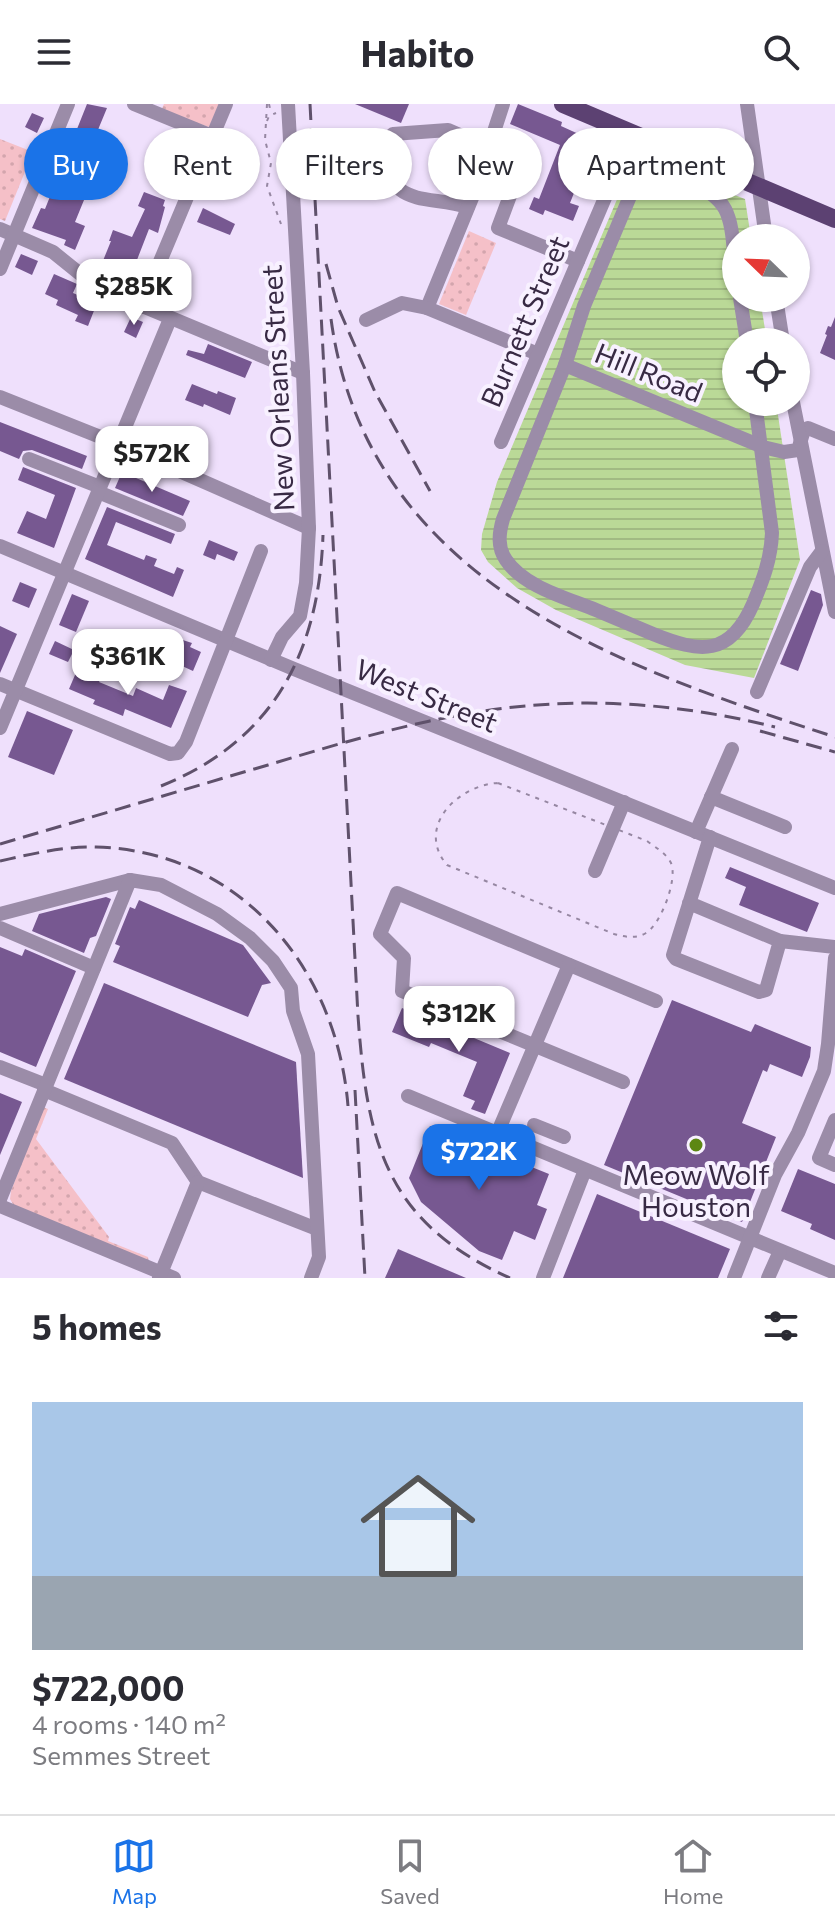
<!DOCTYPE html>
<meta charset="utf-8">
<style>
:root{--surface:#fff;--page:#f7f7f7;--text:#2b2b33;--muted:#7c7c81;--line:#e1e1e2;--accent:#1a73e8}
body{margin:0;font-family:Commissioner,sans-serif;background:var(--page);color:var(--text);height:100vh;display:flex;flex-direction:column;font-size:30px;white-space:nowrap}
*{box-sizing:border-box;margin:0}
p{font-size:26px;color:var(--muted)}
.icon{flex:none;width:44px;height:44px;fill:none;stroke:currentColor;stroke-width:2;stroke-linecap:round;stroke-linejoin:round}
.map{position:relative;height:1174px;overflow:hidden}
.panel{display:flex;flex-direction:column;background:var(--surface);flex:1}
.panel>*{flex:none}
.hud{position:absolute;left:24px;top:24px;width:788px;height:72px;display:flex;gap:16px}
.needle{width:52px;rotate:293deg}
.tools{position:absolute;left:722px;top:120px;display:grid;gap:16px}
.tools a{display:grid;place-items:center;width:88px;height:88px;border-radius:50%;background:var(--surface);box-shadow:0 2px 6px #0004;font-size:40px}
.price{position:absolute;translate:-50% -68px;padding:0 18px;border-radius:16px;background:#fff;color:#222;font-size:26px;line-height:52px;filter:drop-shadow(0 2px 4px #0008)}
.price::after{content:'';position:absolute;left:50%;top:48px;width:24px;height:18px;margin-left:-12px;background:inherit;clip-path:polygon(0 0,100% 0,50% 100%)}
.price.selected{background:var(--accent);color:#fff}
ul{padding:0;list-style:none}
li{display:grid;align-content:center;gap:16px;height:424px;padding:0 32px}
li span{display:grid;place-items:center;height:248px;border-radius:0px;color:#555}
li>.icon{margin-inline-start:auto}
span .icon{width:144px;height:144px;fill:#fffc;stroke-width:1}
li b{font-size:34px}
h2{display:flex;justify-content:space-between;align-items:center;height:96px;padding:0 32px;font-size:34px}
.pill{padding:0 28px;border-radius:36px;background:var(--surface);box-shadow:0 2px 6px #0004;font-size:28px;line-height:72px}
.pill.selected{background:var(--accent);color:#fff}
header{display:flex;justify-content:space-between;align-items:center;height:104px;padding:0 32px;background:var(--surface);font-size:36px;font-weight:700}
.tabs{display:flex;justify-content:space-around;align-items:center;height:112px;border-top:2px solid var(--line);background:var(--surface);font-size:22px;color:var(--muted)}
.tabs a{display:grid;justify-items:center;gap:4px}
.tabs .selected{color:var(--accent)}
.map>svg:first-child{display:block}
.grass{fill:url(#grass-dots)}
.water{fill:url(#water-rules)}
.building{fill:#775891}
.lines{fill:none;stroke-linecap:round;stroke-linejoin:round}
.path{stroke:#9687a2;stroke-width:2;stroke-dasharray:4 6;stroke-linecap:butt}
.minor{stroke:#9b8ca8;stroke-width:14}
.major{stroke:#5c4172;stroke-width:18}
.rail{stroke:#5f516b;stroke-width:3;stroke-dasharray:16 8;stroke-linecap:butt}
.poi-dot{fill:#5d8713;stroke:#f8f1ff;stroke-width:3}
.labels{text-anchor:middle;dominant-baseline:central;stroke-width:8;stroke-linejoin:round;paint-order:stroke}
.street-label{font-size:28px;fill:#382a44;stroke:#f8f1ff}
.poi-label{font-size:28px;fill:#382a44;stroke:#f8f1ff}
</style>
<header><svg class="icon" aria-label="menu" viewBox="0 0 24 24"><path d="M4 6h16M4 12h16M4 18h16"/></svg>Habito<svg class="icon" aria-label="search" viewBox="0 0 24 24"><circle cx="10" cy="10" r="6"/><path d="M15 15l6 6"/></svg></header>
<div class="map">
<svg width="835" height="1174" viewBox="0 0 835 1174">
<defs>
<pattern id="grass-dots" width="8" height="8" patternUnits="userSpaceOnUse" patternTransform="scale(2)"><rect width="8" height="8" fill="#f5c0c8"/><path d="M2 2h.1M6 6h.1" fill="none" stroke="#d3a5ad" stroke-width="1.8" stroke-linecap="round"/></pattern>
<pattern id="water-rules" width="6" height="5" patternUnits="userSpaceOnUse" patternTransform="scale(2)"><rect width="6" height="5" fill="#bad997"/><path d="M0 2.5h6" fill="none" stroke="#a1ba83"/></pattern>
</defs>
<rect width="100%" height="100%" fill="#efe0fc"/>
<g class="grass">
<path d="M164 0H219L209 23 161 7Z"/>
<path d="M0 35 33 48 5 117 0 115Z"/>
<path d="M469 127 496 139 466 211 439 200Z"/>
<path d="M43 1003 48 1005 36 1035 109 1133 108 1137 148 1153 149 1159 14 1102 10 1095 11 1087Z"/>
</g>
<path class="water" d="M635 53 745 95 751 134H736V194H760L767 238H736V298H776L800 456 754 574 685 561 556 506 517 484 488 458 481 446 482 430 497 378Z"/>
<g class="building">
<path d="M87 0 107 4 88 50 100 57 75 118 85 122 75 146 64 141 66 136 32 124 41 104 45 105Z"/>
<path d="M355 0H409L401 19Z"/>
<path d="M518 0 562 18 561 22 594 37 596 31 605 34 593 62 586 59 570 99 579 102 573 117 545 106 543 111 529 105 534 93 539 95 560 41 510 20Z"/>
<path d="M32 9 44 14 37 29 25 23Z"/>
<path d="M144 88 165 96 163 102 165 103 158 129 149 125 135 161 146 165 138 185 98 169 111 137H109L113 126 132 133 145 105 138 102Z"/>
<path d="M203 104 235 120 230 131 197 118Z"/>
<path d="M21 150 38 157 32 171 15 163Z"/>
<path d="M54 170 77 180 73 189 97 199 88 222 75 217 78 211 56 201 58 196 45 190Z"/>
<path d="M131 213 143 218 136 234 124 228Z"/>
<path d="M835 213V256L820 249 827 231 825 230 828 222 831 223Z"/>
<path d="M208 240 252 258 245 274 186 251 188 246 204 250Z"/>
<path d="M192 280 217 290 218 287 236 294 230 311 204 300 203 303 185 296Z"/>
<path d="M0 318 87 352 82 365 32 346 23 347 19 355 0 347Z"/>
<path d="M23 363 76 384 54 444 17 429 27 407 46 415 55 391 18 376Z"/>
<path d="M122 368 190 397 183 412 115 384Z"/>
<path d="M107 403 175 430 171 440 116 418 107 441 144 456 146 451 157 455 154 462 174 470 177 463 184 466 173 493 85 455Z"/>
<path d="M209 436 238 448 234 457 217 450 215 456 203 451Z"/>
<path d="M20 478 37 485 29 504 12 497Z"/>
<path d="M811 486 821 490 823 501 798 567 780 560Z"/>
<path d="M72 490 89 497 76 528 59 521Z"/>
<path d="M0 522 17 530 0 569Z"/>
<path d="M161 529 192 539 190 543 201 548 193 567 169 556 168 558 150 551 149 554 133 547 140 530 158 536Z"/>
<path d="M55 537 74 546 68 558 49 550Z"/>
<path d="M97 556 107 560 99 578 133 592 136 584 163 596 169 581 187 587 171 624 125 605 123 612 106 605 93 600 95 596 69 585 78 564 91 569Z"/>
<path d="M27 607 73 626 54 671 8 653Z"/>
<path d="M730 763 819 799 807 828 739 801 746 783 725 774Z"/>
<path d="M106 793 111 795 96 832 90 834 84 849 32 827 39 810Z"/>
<path d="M139 796 243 841 271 879 262 881 248 913 113 858 120 842 115 840 130 803 135 805Z"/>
<path d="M0 843 22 852 25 845 76 867 36 963 0 948Z"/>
<path d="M104 879 296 958 303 1074 64 975Z"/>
<path d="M672 896 751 928 755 920 811 943 810 953 802 973 770 960 767 968 763 966 742 1019 776 1033 742 1118 604 1061Z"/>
<path d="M402 904 510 949 485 1010 471 1005 475 997 463 992 477 958 431 939 429 943 392 928Z"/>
<path d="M0 989 22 998 0 1051Z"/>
<path d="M430 1022 549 1070 537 1101 547 1105 535 1136 514 1127 502 1156 479 1147 421 1098 409 1074Z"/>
<path d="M798 1065 835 1080V1136L810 1125 812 1120 781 1107Z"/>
<path d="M597 1090 730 1145 718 1174H563Z"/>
<path d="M398 1145 466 1174H385Z"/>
</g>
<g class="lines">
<g class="path">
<path d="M267 0 265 36 271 59 267 82 281 120"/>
<path d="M269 0 271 9"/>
<path d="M267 17 269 12 276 9"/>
<path d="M498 679 647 737C656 744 666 749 671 759 678 775 661 820 646 829 636 835 625 833 614 830L447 761C415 723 458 681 498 679Z"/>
</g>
<g class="minor">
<path d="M134 0 212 32"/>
<path d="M747 0 766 134"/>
<path d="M517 73 498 124 578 157"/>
<path d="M468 103C424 90 387 106 384 41L393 30 448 26 487 43"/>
<path d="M0 125 53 148 84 173 104 186 303 269"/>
<path d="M0 165 68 0"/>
<path d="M736 167C733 148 734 122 725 105 714 85 676 69 654 73 644 75 639 79 633 85L584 202 565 261 503 415C499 429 497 443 506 456 524 483 567 494 596 506 615 514 634 522 653 530 700 549 730 553 753 500 763 476 771 455 772 429L755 298"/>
<path d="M740 194 747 238"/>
<path d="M776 194 783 238"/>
<path d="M141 203 226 0"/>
<path d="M427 204 474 89 503 0"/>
<path d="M366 216 402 199 427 204 538 250"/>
<path d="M565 261 763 343 784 348 798 346 804 326 808 324 835 335"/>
<path d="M0 293 118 340 309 424"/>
<path d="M793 298 835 508"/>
<path d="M501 338 633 28"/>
<path d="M29 355 100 383"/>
<path d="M98 388 179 421"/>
<path d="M0 442 294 565 835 784"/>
<path d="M271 556 282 533 300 512 306 479 309 424 303 269 288 0"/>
<path d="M0 580 170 650 178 649 186 638 261 447"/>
<path d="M757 588 810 463 822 447"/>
<path d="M0 624 170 215"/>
<path d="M711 693 785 723"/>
<path d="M696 728 732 645"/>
<path d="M595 767 624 698"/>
<path d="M689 799 780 837 766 886 759 888 676 855 673 851 710 733"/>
<path d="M0 810 130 776"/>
<path d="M0 824 94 864"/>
<path d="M780 837 835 843"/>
<path d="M0 963 46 981"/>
<path d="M623 978 402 887 404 854 380 830 397 789 656 897"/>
<path d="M44 986 172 1039 198 1078 317 1125"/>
<path d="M408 992 835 1169"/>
<path d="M835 1016 819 1054 835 1061"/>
<path d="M534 1021 564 1033"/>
<path d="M497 1030 569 861"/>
<path d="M0 1095 130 776 161 781 217 810 250 834 273 857 291 884 293 907 308 950 319 1153 311 1174"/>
<path d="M0 1102 174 1174"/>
<path d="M159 1174 198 1078"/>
<path d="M543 1174 585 1066"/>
<path d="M734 1174 775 1071 798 1029 824 967 828 940 835 854"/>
<path d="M768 1174 780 1147"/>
</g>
<path class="major" d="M563 0 835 115"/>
<g class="rail">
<path d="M310 0 358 912C367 1038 385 1118 510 1174"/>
<path d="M326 160 338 203 375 288 430 387"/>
<path d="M331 215C367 477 617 562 835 633"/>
<path d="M760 627 835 648"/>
<path d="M161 682C273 637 319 549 323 431"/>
<path d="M0 740C89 714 179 687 268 661 361 633 454 605 552 600 627 596 703 605 775 623"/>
<path d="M0 757C32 750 64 742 96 743 241 747 337 865 348 1002"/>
<path d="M355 986 365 1174"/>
</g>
</g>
<circle class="poi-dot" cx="696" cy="1041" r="8"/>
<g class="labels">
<g class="street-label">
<text transform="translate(524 217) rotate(-67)">Burnett Street</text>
<text transform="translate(649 268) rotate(22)">Hill Road</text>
<text transform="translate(277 284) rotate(-93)">New Orleans Street</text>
<text transform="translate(427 591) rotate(22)">West Street</text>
</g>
<g class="poi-label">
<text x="696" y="1070">Meow Wolf<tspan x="696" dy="32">Houston</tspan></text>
</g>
</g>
</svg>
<div class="tools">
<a><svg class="needle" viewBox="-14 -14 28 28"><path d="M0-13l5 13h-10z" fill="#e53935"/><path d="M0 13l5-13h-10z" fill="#7c7c81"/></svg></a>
<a><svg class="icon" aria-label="locate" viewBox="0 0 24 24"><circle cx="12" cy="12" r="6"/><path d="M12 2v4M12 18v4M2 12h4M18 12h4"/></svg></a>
</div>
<b class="price" style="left:134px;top:223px">$285K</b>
<b class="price" style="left:152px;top:390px">$572K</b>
<b class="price" style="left:128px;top:593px">$361K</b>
<b class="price" style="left:459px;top:950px">$312K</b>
<b class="price selected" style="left:479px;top:1088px">$722K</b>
<div class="hud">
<a class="pill selected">Buy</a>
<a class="pill">Rent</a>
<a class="pill">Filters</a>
<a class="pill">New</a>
<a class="pill">Apartment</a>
</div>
</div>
<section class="panel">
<h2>5 homes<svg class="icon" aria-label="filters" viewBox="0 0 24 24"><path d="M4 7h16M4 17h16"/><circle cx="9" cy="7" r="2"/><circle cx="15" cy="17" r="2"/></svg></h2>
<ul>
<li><span style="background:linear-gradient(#a9c7e8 70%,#9aa5b1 0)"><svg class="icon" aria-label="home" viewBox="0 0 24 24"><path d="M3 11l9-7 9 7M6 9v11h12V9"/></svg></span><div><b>$722,000</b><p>4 rooms · 140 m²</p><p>Semmes Street</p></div></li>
</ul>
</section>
<nav class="tabs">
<a class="selected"><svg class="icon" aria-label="map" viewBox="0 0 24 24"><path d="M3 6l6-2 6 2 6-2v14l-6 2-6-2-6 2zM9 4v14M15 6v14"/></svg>Map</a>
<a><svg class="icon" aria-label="saved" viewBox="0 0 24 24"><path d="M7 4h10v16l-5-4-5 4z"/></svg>Saved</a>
<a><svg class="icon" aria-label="home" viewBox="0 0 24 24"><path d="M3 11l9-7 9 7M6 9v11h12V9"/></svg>Home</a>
</nav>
